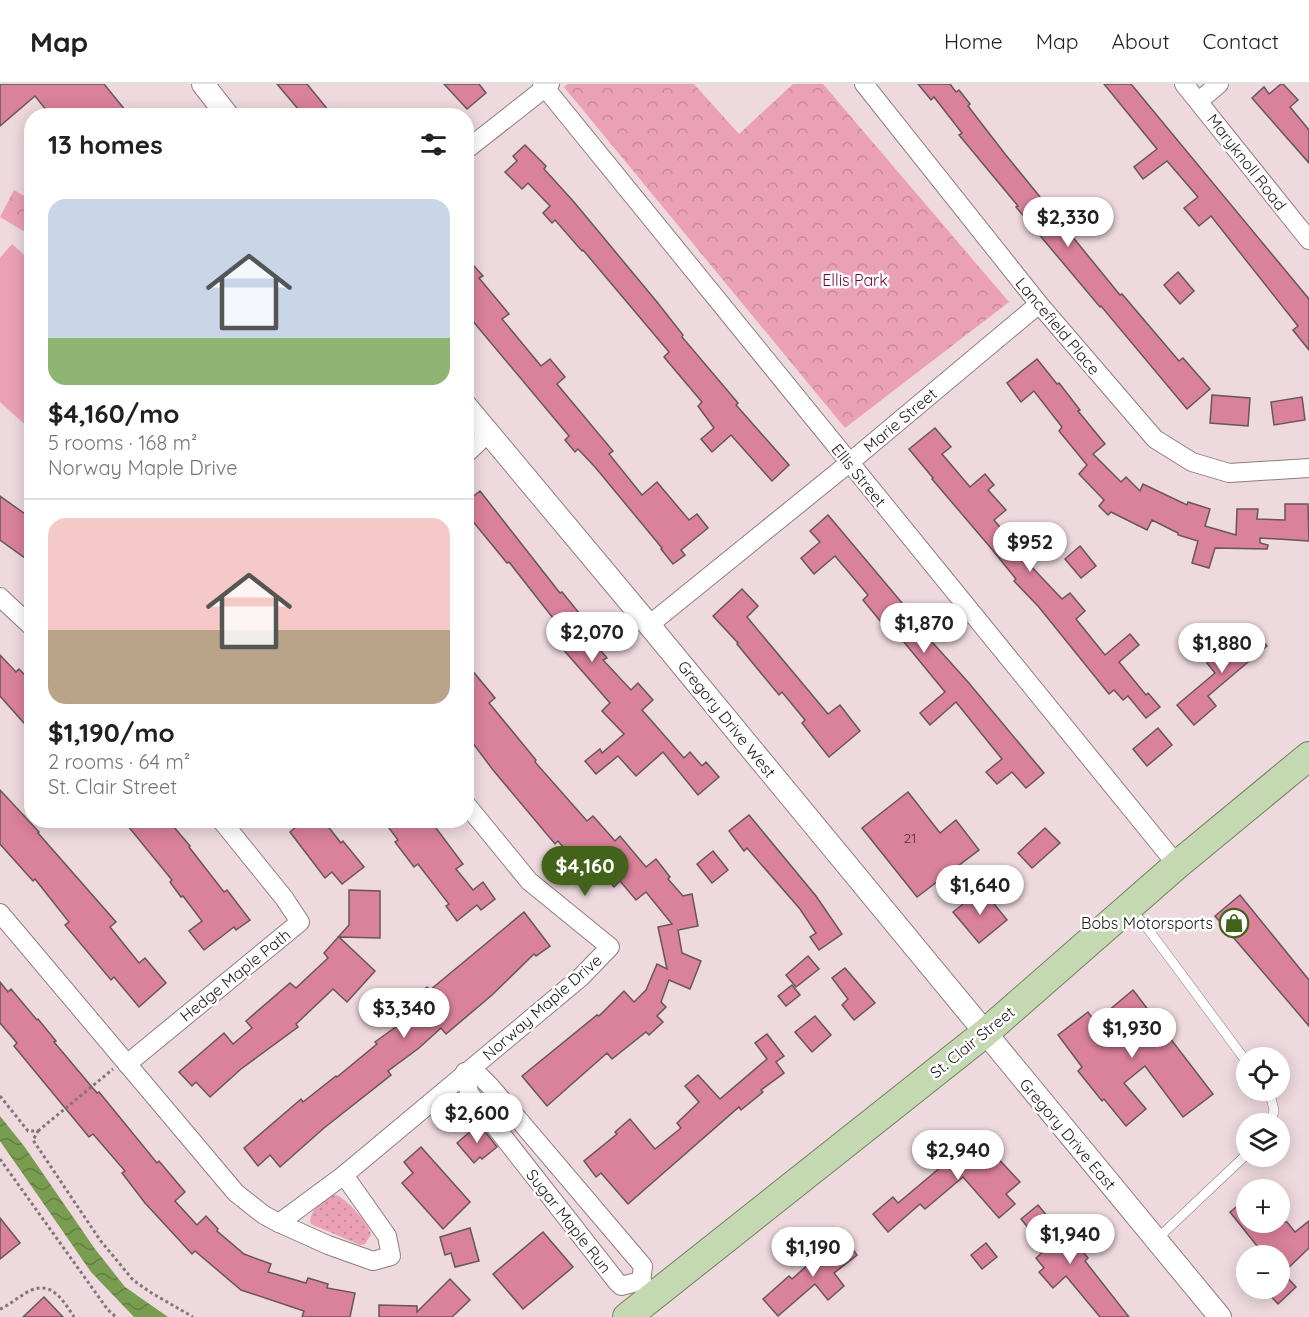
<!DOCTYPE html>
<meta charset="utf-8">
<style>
:root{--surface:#fff;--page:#f2f2f2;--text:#202124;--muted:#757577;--line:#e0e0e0;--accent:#426319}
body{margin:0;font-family:Quicksand,sans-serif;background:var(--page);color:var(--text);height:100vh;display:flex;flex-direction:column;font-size:22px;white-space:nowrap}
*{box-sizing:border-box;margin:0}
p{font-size:20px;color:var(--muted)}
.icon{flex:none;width:33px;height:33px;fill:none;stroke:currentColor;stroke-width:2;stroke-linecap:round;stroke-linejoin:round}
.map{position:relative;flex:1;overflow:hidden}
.sheet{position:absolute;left:24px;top:24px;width:450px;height:720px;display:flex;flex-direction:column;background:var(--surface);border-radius:24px;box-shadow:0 3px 15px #0003}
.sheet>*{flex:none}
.tools{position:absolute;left:1236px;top:963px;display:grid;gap:12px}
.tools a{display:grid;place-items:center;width:54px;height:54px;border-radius:50%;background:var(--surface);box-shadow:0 3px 15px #0003;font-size:30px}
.price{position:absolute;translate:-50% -51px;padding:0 14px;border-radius:21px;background:#fff;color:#222;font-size:20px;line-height:39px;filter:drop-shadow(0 2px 3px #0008)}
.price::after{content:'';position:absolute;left:50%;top:36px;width:18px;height:14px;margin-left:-9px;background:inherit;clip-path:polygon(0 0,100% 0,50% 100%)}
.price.selected{background:var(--accent);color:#fff}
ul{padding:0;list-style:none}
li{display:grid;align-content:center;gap:12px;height:318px;padding:0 24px}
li+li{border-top:2px solid var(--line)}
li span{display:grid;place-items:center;height:186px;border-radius:18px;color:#555}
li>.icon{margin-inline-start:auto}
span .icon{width:108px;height:108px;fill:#fffc;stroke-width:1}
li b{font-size:26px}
h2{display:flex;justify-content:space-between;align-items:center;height:72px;padding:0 24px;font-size:26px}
header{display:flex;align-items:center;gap:36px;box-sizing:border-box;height:84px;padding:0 30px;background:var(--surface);border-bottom:2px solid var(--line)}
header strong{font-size:28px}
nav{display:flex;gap:33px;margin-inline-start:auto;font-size:21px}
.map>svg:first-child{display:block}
.grass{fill:url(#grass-dots)}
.park{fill:url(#park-crowns)}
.garden{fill:#eba1b5}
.water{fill:url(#water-waves)}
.building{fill:#da819b;stroke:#67565b;stroke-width:1.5}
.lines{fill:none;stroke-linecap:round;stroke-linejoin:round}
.service-casing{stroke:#8f7d81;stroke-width:10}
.minor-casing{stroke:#8f7d81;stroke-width:20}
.tertiary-casing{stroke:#8f7d81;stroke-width:24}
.primary-casing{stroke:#71845b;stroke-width:30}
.path{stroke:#827578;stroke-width:3;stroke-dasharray:3 3;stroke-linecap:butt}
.service{stroke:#fff;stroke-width:9}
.minor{stroke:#fff;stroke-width:18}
.tertiary{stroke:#fff;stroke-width:22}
.primary{stroke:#c4d8b2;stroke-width:28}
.labels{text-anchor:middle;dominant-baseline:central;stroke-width:5;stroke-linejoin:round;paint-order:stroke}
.number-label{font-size:14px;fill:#4e323a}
.street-label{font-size:16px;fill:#1f1819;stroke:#fff}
.park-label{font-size:16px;fill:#720238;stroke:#fff}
.poi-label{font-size:16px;fill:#1f1819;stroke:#fff;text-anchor:end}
</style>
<header>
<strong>Map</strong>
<nav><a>Home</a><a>Map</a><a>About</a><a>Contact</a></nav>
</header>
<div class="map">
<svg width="1309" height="1233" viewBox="0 0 1309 1233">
<defs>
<pattern id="grass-dots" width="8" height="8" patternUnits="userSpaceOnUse" patternTransform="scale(1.5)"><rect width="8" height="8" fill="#eba1b5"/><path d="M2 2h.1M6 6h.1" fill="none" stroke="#c98a9b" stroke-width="1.8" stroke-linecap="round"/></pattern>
<pattern id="park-crowns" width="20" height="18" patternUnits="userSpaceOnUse" patternTransform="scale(1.5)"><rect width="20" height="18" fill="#eba1b5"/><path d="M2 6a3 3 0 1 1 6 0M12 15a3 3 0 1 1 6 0" fill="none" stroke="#c98a9b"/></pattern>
<pattern id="water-waves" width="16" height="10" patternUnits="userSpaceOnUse" patternTransform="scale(1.5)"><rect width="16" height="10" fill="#789d50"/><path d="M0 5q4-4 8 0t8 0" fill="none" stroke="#627f42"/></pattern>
</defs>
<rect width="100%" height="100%" fill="#edd9de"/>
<path class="grass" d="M333 1110C344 1111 370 1141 371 1151L365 1160 360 1161 311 1140C307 1128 323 1116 333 1110Z"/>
<g class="park">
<path d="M568 0H694L739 50 793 0H823L1009 218 845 344 564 3Z"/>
<path d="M14 106 31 116V148L30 151 0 133Z"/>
</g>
<path class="garden" d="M12 160 31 177V346L0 318V174Z"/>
<path class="water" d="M0 1032 24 1062 95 1165 125 1203 168 1233H134L91 1188 0 1057Z"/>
<g class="building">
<path d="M0 0H104L130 32H51L35 12 0 42Z"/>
<path d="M277 0H307L333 32H304Z"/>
<path d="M444 0H479L486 9 467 25Z"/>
<path d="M918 0H950L956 8 959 6 970 20 968 22 1005 70 1120 211 1122 210 1179 277 1183 274 1210 305 1187 325 1101 222 1100 223 1016 123 1018 122 959 51 962 49 934 13 931 16Z"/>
<path d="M1104 0H1131L1309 215V266L1293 246 1298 242 1211 132 1199 142 1184 124 1198 113 1167 77 1143 95 1134 83 1157 65Z"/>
<path d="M1281 0H1283L1298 16 1290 23 1309 46V79L1252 14 1264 3 1269 10Z"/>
<path d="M525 61 546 82 544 85 574 118 657 218 683 251 682 253 738 319 736 321 789 381 772 397 731 351 712 368 701 355 714 344 698 322 702 318 664 273 669 268 583 166 582 167 555 136 552 139 543 129 550 122 528 99 522 105 505 88 517 77 513 72Z"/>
<path d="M466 173 483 192 479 194 509 230 502 235 541 282 550 275 565 293 557 300 613 367 609 370 642 411 657 398 689 436 697 430 708 444 681 466 685 471 673 480 661 465 662 464 595 383 578 365 575 368 565 356 569 352 466 229Z"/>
<path d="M1178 188 1194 207 1180 220 1164 201Z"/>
<path d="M1037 275 1057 300 1059 299 1080 326 1078 327 1105 360 1093 370 1121 398 1126 393 1140 407 1143 400 1187 421 1188 418 1210 425 1205 442 1236 451 1237 425H1258L1257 435 1285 436V420H1308L1309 457 1260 454V459L1268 461 1267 465 1215 464 1209 484 1192 479 1198 457 1178 451V449L1152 436 1147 446 1111 428 1108 431 1099 422 1104 416 1079 390 1087 381 1059 347 1062 343 1034 307 1021 318 1007 299Z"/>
<path d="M1212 311 1250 314 1248 342 1210 339Z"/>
<path d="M1302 313 1305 336 1274 341 1271 318Z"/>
<path d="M935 344 951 363 942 370 970 403 985 390 994 401 988 406 1006 426 994 436 1028 476 1026 477 1062 515 1070 509 1085 527 1076 535 1105 571 1130 550 1139 561 1119 578 1146 611 1148 609 1160 623 1146 634 1128 612 1123 616 1114 606 1109 610 1038 522 1014 497 1016 495 990 463 932 395 933 394 909 365Z"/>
<path d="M480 407 560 509 562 508 588 540 582 544 607 574 603 576 631 606 638 599 653 616 642 626 684 674 690 668 702 682 706 678 719 693 698 711 663 668 636 692 618 672 596 690 585 677 600 665 602 669 624 650 602 627 610 619 562 564 571 557 509 478 507 479 466 429V418Z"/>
<path d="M0 412 32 435V479L0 456Z"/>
<path d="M828 431 908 526 933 559 968 598 1044 689 1026 704 1012 688 997 700 986 688 1002 675 956 618 930 641 920 629 945 608 890 541 886 544 863 516 868 511 835 472 814 490 801 474 820 458 810 447Z"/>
<path d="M1080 462 1096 482 1081 494 1065 475Z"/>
<path d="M742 505 758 522 747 533 828 630 840 621 860 647 829 673 802 639 805 636 782 608 779 611 737 560 738 559 713 532Z"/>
<path d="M1251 543 1267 562 1208 612 1216 622 1194 641 1177 621 1215 589 1207 579Z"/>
<path d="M0 571 16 588 19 585 32 598V648L0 612Z"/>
<path d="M466 579 495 614 489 619 536 676 535 678 587 737 593 732 615 757 620 752 646 783 656 775 670 793 668 795 683 812 692 810 698 842 678 846 682 869 701 877 690 905 669 896 661 918 666 923 657 932 663 938 649 951 646 948 612 975 607 969 547 1022 522 992 597 931 599 932 624 907 634 918 646 906 657 880 667 885 658 843 672 840 646 808 636 816 620 797 614 803 583 765 573 775 558 757 555 760 493 686 466 650Z"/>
<path d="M1158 644 1172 661 1147 682 1133 665Z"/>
<path d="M0 706 39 748 38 749 116 838 110 843 139 879 145 874 166 899 139 923 114 893 111 896 65 841 69 838 35 795 33 797 0 760Z"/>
<path d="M908 708 940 749 956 736 979 766 917 813 862 744Z"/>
<path d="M749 731 816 812 842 850 819 866 810 853 816 849 800 825 747 764 744 767 729 747Z"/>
<path d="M123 736H168L190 762 189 763 224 808 227 806 250 836 236 846 234 843 204 866 189 847 202 837 183 812 181 813 170 798 172 796Z"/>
<path d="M304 736H323L341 759 343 757 364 783 342 800 332 788 325 794 290 748Z"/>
<path d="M383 736H430L463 780 456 785 473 806 483 798 495 815 481 826 477 821 457 837 446 822 449 820 418 780 414 783 395 758 398 756Z"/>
<path d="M1045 744 1060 759 1032 784 1018 769Z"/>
<path d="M713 767 728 786 712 799 697 780Z"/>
<path d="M982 805 1007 836 979 859 953 828Z"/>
<path d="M349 806 380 807V854L339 853 375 887 347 918 333 905 296 940 298 943 241 985 210 1013 196 998 192 1002 179 988 224 949 233 960 252 944 246 937 290 899 296 904 328 874 324 869 349 841Z"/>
<path d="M1240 811 1309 896V942L1215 832Z"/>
<path d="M524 828 550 862 536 872 534 870 492 911 446 950 441 944 419 964 388 987 391 991 324 1044 280 1083 270 1071 258 1082 244 1064 301 1015 303 1018 336 992 337 993 377 960 375 958 408 934 407 933 417 924 411 917 427 903 430 906Z"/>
<path d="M808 872 819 885 796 903 786 891Z"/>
<path d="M845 884 875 919 854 936 842 921 848 915 832 894Z"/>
<path d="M0 898 8 908 11 905 37 936 38 935 56 957 54 958 97 1009 99 1008 157 1079 159 1077 185 1108 175 1117 197 1141 206 1132 218 1145 217 1147 244 1170 271 1180 268 1188 306 1199 308 1194 328 1200 327 1204 355 1209 350 1233H302L304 1227 241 1206 195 1167 192 1170 145 1119 122 1089 125 1087 93 1050 89 1053 14 962 17 959 0 939Z"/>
<path d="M792 901 800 911 786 922 778 912Z"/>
<path d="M1133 906 1213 1010 1183 1033 1145 982 1124 999 1146 1025 1126 1042 1104 1015 1102 1017 1078 987 1082 983 1058 951 1088 928 1095 938Z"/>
<path d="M815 932 831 951 812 968 795 948Z"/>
<path d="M767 950 784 972 776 978 784 989 761 1006 763 1008 741 1026 739 1023 628 1120 601 1089 596 1093 584 1077 617 1050 615 1048 630 1035 655 1065 681 1044 677 1039 699 1018 685 1002 698 991 720 1015 767 975 755 959Z"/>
<path d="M479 1040 497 1063 482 1075 480 1073 474 1079 457 1059Z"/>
<path d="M950 1049 964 1064 979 1050 994 1066 992 1068 1020 1098 1006 1110 1015 1120 999 1134 963 1093 925 1125 920 1120 888 1148 873 1130 893 1113 898 1119 948 1077 935 1064Z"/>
<path d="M421 1063 470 1118 443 1145 402 1099 413 1089 404 1078Z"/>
<path d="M1246 1115V1138H1287L1295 1148 1309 1137V1164L1283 1189 1296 1203 1278 1220 1263 1204H1280V1172H1265L1230 1128Z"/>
<path d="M1038 1121 1063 1151 1067 1148 1088 1174 1085 1177 1129 1233H1100L1066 1192 1053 1204 1039 1188 1044 1184 1036 1174 1046 1165 1021 1135Z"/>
<path d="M0 1134 20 1159 0 1175Z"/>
<path d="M470 1144 479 1177 455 1183 451 1169 445 1171 440 1153Z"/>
<path d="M543 1148 573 1183 523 1225 493 1190Z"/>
<path d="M845 1154 857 1171 834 1189 844 1202 828 1216 815 1200 778 1232 763 1215 789 1192 792 1195 819 1171 820 1173Z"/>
<path d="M986 1159 997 1173 982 1185 971 1171Z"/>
<path d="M450 1195 470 1216 452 1233H379V1221L417 1222V1228Z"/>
<path d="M44 1213 63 1233H23Z"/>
</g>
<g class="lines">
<g class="service-casing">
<g id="service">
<path d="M1131 826 1145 841 1246 977"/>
<path d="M1269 1006 1274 1026 1271 1040"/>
<path d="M1156 1156 1246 1071"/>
</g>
</g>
<g class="minor-casing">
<g id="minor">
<path d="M542 0 1177 781"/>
<path d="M864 0 1039 220 1155 355 1192 378 1229 389 1309 384"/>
<path d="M1184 0 1309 156"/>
<path d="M1199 17 1219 0"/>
<path d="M466 66 550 0"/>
<path d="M466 370 489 348"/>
<path d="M0 513 32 543"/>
<path d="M649 541 849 379 1039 220"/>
<path d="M0 829 236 1109 264 1131 279 1139 344 1091 581 893 610 863 529 797 466 720"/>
<path d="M127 980 300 838 284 814 221 736"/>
<path d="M465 988 480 992 490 1002 643 1182 641 1197 652 1212"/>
<path d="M465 988 469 1009 617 1198 621 1202 641 1197"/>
<path d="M279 1139 328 1161 373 1177 391 1172 387 1152 344 1091"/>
</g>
</g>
<g class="tertiary-casing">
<g id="tertiary">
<path d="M203 0 228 32"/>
<path d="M466 322 649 541 1220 1233"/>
</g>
</g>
<g class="primary-casing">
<path id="primary" d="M627 1233 985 949 1177 781 1309 672"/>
</g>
<g class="path">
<path d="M0 1012 28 1047H38L33 1056 100 1156 133 1196 150 1208 193 1233"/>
<path d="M38 1047 113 985"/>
<path d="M0 1075 108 1226 116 1233"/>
<path d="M0 1225C8 1222 14 1216 21 1212 48 1193 60 1211 74 1233"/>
</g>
<use href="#service" class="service"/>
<use href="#minor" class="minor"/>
<use href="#tertiary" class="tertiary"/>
<use href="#primary" class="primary"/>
</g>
<defs>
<g id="shop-ring" transform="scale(1.5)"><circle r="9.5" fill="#fff" stroke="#426319" stroke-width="1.5"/><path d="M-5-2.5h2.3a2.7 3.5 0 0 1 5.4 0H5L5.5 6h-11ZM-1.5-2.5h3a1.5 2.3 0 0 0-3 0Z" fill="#426319"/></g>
</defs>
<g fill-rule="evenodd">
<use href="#shop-ring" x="1234" y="839"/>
</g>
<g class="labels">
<g class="number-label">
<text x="910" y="754">21</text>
</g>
<g class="street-label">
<text transform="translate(1247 78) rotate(52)">Maryknoll Road</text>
<text transform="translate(1058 242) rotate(50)">Lancefield Place</text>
<text transform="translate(900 336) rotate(-40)">Marie Street</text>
<text transform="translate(859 391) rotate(51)">Ellis Street</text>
<text transform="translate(727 635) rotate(51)">Gregory Drive West</text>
<text transform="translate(235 891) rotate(-39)">Hedge Maple Path</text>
<text transform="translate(542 923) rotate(-41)">Norway Maple Drive</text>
<text transform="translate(972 958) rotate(-39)">St. Clair Street</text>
<text transform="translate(1068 1050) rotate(50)">Gregory Drive East</text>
<text transform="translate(569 1137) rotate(52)">Sugar Maple Run</text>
</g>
<g class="park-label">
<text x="855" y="196">Ellis Park</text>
</g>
<g class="poi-label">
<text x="1213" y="839">Bobs Motorsports</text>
</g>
</g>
</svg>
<div class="tools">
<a><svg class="icon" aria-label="locate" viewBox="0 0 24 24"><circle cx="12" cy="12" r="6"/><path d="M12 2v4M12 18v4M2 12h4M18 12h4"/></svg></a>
<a><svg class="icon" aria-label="layers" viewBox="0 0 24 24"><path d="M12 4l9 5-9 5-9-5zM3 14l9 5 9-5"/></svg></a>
<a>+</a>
<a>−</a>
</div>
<b class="price" style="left:1068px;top:164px">$2,330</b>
<b class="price" style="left:1030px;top:489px">$952</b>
<b class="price" style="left:924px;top:570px">$1,870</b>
<b class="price" style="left:592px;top:579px">$2,070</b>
<b class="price" style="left:1222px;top:590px">$1,880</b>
<b class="price selected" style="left:585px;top:813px">$4,160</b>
<b class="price" style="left:980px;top:832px">$1,640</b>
<b class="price" style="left:404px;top:955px">$3,340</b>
<b class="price" style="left:1132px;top:975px">$1,930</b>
<b class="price" style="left:477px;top:1060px">$2,600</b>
<b class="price" style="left:958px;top:1097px">$2,940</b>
<b class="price" style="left:1070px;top:1181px">$1,940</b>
<b class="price" style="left:813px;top:1194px">$1,190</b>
<section class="sheet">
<h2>13 homes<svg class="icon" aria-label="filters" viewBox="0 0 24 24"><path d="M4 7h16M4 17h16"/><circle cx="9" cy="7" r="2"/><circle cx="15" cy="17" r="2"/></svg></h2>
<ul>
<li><span style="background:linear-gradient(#c9d6e8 75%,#8fb573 0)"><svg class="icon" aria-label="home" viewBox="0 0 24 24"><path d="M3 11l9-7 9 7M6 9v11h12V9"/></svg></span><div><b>$4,160/mo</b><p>5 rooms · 168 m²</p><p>Norway Maple Drive</p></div></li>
<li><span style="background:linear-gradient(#f6c9c9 60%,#b9a48a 0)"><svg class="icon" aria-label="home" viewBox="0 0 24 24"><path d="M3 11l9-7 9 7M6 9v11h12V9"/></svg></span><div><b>$1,190/mo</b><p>2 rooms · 64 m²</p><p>St. Clair Street</p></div></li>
</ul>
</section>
</div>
